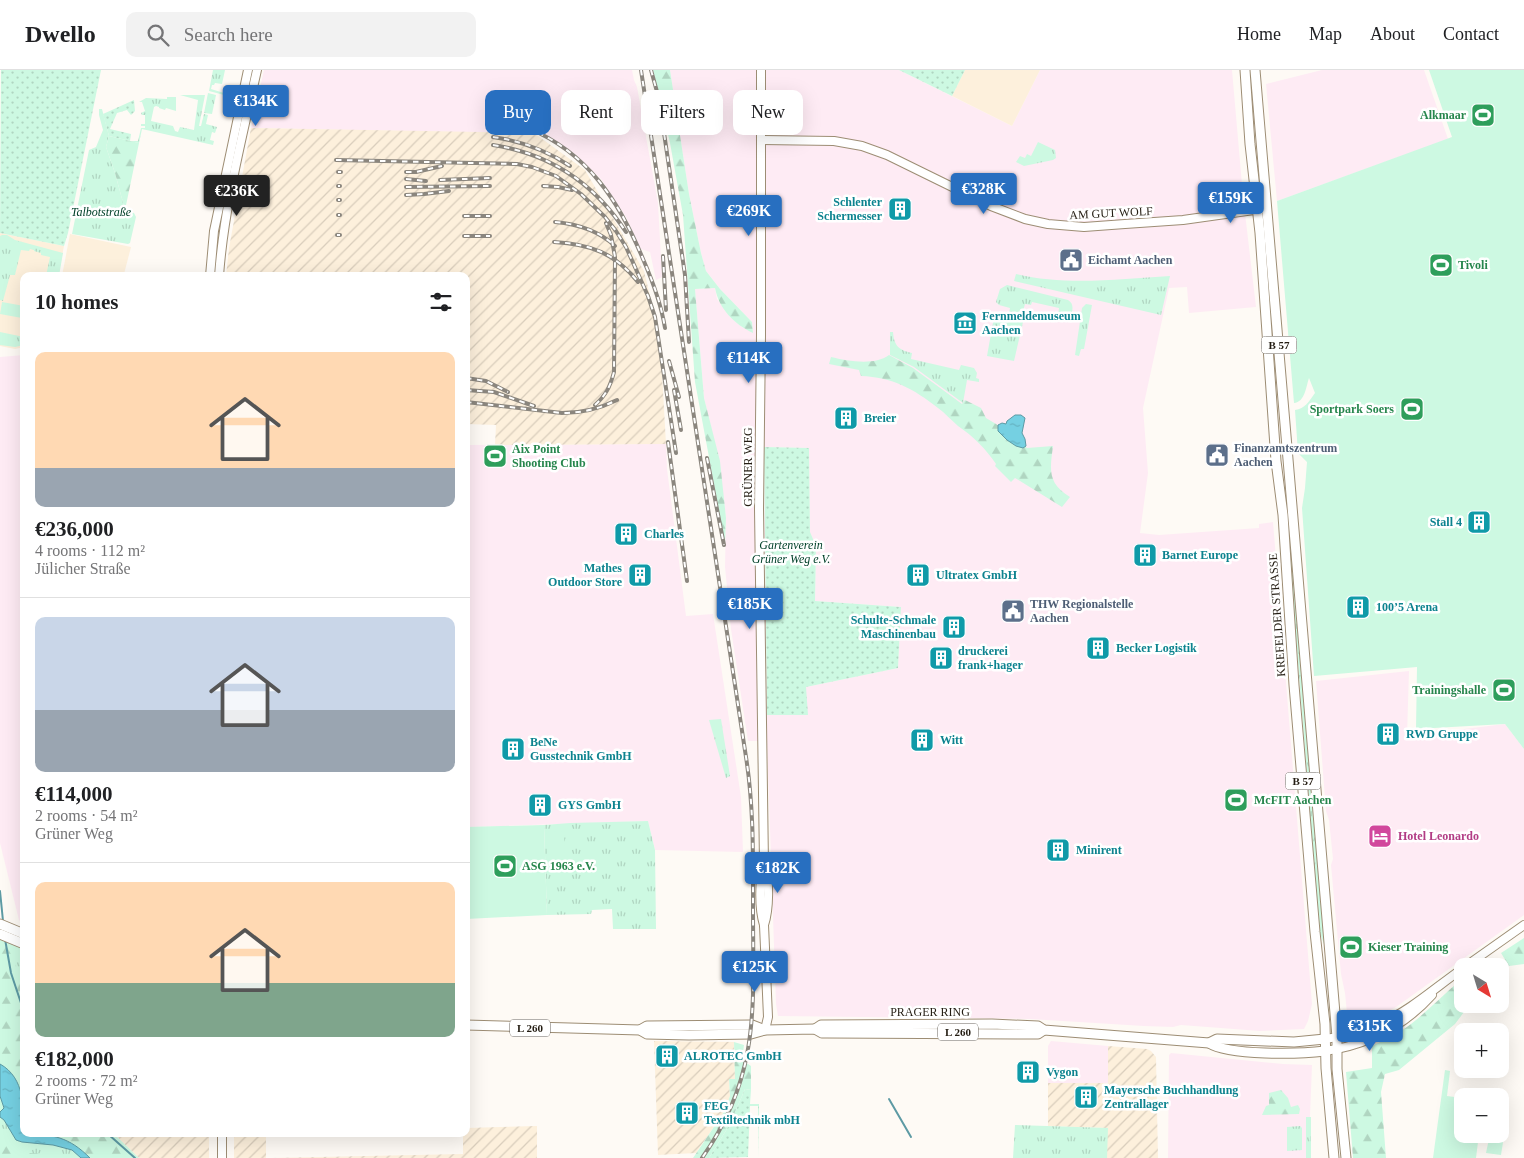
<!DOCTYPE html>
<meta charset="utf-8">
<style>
:root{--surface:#fff;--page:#f2f2f2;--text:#202124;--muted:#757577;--line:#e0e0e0;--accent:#286fc0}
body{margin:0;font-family:Georgia,serif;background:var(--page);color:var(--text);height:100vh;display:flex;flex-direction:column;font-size:19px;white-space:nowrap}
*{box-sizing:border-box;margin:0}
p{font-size:16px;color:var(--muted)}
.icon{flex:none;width:28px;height:28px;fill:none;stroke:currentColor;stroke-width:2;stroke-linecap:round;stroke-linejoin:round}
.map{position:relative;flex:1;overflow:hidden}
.side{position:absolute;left:20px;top:202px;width:450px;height:865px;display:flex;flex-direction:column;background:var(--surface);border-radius:10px;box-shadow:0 5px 20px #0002}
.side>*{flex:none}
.banner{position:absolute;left:485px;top:20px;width:475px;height:45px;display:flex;gap:10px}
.needle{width:32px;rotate:142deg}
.tools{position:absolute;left:1454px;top:888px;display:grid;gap:10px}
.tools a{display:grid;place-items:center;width:55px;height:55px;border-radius:10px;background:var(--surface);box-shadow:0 5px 20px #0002;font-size:25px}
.price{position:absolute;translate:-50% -42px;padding:0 11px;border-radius:5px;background:var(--accent);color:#fff;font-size:16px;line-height:32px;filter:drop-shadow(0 1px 2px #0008)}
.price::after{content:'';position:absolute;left:50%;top:30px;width:15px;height:11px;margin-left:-8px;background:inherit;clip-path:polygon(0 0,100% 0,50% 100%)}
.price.on{background:#222;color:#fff}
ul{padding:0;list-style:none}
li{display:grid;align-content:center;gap:10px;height:265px;padding:0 15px}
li+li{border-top:1px solid var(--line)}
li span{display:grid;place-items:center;height:155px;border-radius:10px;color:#555}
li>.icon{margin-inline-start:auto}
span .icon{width:90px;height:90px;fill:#fffc;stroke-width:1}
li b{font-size:21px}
h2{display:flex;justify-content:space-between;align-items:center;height:60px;padding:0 15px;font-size:21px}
.pill{padding:0 18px;border-radius:10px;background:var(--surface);box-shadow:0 5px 20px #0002;font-size:18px;line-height:45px}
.pill.on{background:var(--accent);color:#fff}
header{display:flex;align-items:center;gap:30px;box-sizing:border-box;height:70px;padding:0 25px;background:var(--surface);border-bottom:1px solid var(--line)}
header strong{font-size:24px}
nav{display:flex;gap:28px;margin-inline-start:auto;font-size:18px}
.search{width:350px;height:45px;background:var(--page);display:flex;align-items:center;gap:12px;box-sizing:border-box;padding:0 18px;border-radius:10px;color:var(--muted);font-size:19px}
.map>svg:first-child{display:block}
.commercial{fill:#feebf4;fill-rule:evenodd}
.industrial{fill:url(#industrial-furrows)}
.built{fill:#fdf0dc}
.grass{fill:url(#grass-tufts)}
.forest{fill:url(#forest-firs)}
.garden{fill:url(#garden-dots)}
.pitch{fill:#cdf9e2}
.water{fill:url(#water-ripples);stroke:#5d9aa4}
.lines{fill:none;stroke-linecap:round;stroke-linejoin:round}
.stream{stroke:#5d9aa4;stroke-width:2}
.secondary-casing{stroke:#9d8d74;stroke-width:10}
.primary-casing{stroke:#9d8d74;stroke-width:11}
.secondary{stroke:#fff;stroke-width:8}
.primary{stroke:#fff;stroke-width:9}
.rail-casing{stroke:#8b867e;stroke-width:4}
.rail{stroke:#fff;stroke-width:2;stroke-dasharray:5.5;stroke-linecap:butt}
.labels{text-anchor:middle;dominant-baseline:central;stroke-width:5;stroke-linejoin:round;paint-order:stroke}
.shield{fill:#fff;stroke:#66615a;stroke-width:1}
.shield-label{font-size:11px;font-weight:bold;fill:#241d13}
.leisure-label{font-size:12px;font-weight:bold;fill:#27864d;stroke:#fff;text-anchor:start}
.culture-label{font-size:12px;font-weight:bold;fill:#0d838f;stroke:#fff;text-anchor:start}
.park-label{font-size:12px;font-style:italic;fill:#004029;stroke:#fff}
.street-label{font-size:12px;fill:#241d13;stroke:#fff}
.service-label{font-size:12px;font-weight:bold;fill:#4e5e75;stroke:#fff;text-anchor:start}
.hotel-label{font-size:12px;font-weight:bold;fill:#b23c85;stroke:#fff;text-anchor:start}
</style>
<header>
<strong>Dwello</strong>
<div class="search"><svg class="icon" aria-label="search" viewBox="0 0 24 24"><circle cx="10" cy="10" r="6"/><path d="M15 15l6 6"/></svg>Search here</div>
<nav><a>Home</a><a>Map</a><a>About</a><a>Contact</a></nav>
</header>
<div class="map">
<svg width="1524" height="1088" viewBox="0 0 1524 1088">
<defs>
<pattern id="industrial-furrows" width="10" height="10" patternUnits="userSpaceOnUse" patternTransform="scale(1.25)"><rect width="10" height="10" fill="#fdf0dc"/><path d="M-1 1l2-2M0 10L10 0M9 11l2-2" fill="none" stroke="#d9cdbc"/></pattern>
<pattern id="grass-tufts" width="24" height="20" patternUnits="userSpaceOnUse" patternTransform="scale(1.25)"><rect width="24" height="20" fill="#cdf9e2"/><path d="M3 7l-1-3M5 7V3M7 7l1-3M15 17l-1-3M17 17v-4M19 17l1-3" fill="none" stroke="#b0d5c1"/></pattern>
<pattern id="forest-firs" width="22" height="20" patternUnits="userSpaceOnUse" patternTransform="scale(1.25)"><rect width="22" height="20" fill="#cdf9e2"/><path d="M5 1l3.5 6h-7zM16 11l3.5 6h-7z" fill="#b0d5c1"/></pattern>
<pattern id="garden-dots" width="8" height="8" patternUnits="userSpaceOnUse" patternTransform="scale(1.25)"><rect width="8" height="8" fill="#cdf9e2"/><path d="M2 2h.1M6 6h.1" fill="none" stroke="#b0d5c1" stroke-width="1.8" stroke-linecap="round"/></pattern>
<pattern id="water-ripples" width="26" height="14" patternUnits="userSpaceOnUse" patternTransform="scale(1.25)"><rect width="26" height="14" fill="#75d0e2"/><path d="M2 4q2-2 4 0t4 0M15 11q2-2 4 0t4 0" fill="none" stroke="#65b2c1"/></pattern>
</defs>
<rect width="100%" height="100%" fill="#fefaf5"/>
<g class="commercial">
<path d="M264 0H632L634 10 637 17 658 133 662 207 656 210 650 182 641 179 626 147 601 109 575 84 545 64 251 58Z"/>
<path d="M670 0H899L1012 56 1040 0H1232L1243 126 1256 237 1189 243 1187 217 1169 218 1143 338 1148 403 1140 463 1159 465 1259 458V454L1273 452 1312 934 1308 951 1304 959 1260 961 1181 955 1173 957 1144 956 1030 949 778 946 776 934 767 671H748L731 559 725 497 726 448 719 391 704 328 695 219 715 218 717 229 730 247 742 257 753 262 752 252 720 219 706 201 701 183 689 124ZM764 377 809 378 810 463 816 476 815 531 901 537 898 598 806 617 767 645Z"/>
<path d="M1322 0H1424L1448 69 1277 131 1266 14Z"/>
<path d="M24 285V855L19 850 0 773V287Z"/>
<path d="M666 374 667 399 686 546 713 544 741 727 743 782 655 780 648 751 470 757 468 705H466V375Z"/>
<path d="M1409 601 1407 666 1505 654 1524 679V845L1396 937 1383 944 1356 956H1351L1348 954 1345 923 1341 904 1331 795 1333 789 1329 750 1326 741 1316 611Z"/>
<path d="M1051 971 1108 976V1013H1048V976Z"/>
<path d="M1171 983 1283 994 1312 995 1310 1046 1311 1088H1168L1169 985Z"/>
</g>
<g class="industrial">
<path d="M251 58 534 63 585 100 644 201 660 267 666 374 495 375 496 355 466 354V206H226L229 178Z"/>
<path d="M654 971 734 972 735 1009H729L730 1026 724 1042 696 1083 658 1085Z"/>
<path d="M1108 976 1147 979 1151 981 1156 987 1158 1088H1107V1058L1048 1056V1013H1108Z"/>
<path d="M537 1056V1088H270L463 1084V1064H466V1058Z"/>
<path d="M114 1064H209V1088H139Z"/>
<rect x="234" y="1064" width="32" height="24"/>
</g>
<g class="built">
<path d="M965 0H1040L1012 56 952 26Z"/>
<path d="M0 163 64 176 58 206H24V277L15 279 0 276Z"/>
<path d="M70 164 131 177 124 204 111 206H62Z"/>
</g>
<g class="grass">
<path d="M213 0H225L222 14 215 13 214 15H212L211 19 224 23V25L209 21Z"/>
<path d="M208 23 216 25 212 44 204 43Z"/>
<path d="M180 25H205L199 56H201L204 44 208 45 206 54 217 57 215 63 212 62 210 70 214 71 213 75 142 59 139 73 130 71H138L141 58H145V56H141V54H145V45H142L141 43 145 41 142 32H139L146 28 167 29V27H176V41L166 38 165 40 159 38V37L156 36 154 37 151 51 173 56 175 61 178 62 180 57 194 60 198 30Z"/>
<path d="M99 39H102L109 66 106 77 115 103 125 140 134 143 136 147 130 173 128 174 72 164 89 80 96 77 103 60 99 45Z"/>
<path d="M1038 72 1055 80 1056 88 1053 90 1024 96 1016 92 1020 86 1025 88 1027 84 1031 86Z"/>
<path d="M2 165H7L15 170 63 183 59 206H46L50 187 41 185V183L34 181V180L30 179 29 181 21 180 15 205H10L3 231 0 230V166Z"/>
<path d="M1016 204C1066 216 1119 209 1170 206L1161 245 1014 211Z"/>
<path d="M1007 215 1068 230C1075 234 1072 241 1071 249L1058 246 1059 238 1032 232 1031 235 1025 234 1022 245 1009 243 1010 238 999 235 996 232 1000 219Z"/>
<path d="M1086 234 1092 235 1084 279H1081L1079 286 1075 285 1082 238Z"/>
<path d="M997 245 1023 252 1014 291 987 286 994 247Z"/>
<path d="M0 262 24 267V275L15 277 0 275Z"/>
<path d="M890 262H893C894 276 899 280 912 283L911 289 959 300 961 295 974 298 977 303 976 308 979 309V312L967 310 963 333 914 297 890 285Z"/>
<path d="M1285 429H1287L1323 855 1326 866 1333 954 1331 955 1325 877 1320 863 1317 832Z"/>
<path d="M721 649 730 706 726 708 709 650Z"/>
<path d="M648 751 655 780 656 859H613L612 839 592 840 591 844 547 845 544 755 570 753Z"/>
<path d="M0 868 24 879V1064H98L122 1088H0Z"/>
<rect x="1306" y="1047" width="5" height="41"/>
<path d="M1015 1055 1108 1058 1107 1088H1013Z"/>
<path d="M1300 1056 1302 1058V1080L1287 1081V1057Z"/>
</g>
<g class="forest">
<path d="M653 0H670L689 124 701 183 706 201 720 219 752 252 753 263C734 254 719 239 715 218L695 219 704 328 720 391 726 448 725 473 695 312 683 145 670 73Z"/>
<path d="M109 66 139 73 125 140 115 103 106 77Z"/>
<path d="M889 285 913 298 962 334 965 330 981 338 986 348 1011 363 1027 378 1053 376C1050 399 1047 413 1070 427L1062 437 1015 408 1011 412 995 396 996 394C986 379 973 366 958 356 951 350 945 343 938 338 914 319 892 307 861 306L859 300 829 294 831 287C848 291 874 296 889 285Z"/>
<path d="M1524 868V894L1509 896 1501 883Z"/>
<path d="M0 869 13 874 17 902 24 918V1008L0 991Z"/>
<path d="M1462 909V934H1470L1455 954 1399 1000 1385 1004 1381 1022 1386 1088H1353L1346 1002 1372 998V976C1387 969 1403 961 1416 950 1432 937 1446 922 1462 909Z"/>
<path d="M734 972 744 975 742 990 751 996V1020L745 1019 730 1054 709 1088H693L724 1042 730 1026 729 1009H735Z"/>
<path d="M1281 1020 1288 1028 1291 1037 1298 1035 1300 1039 1299 1044 1262 1045 1266 1036 1269 1035V1023Z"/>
<path d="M0 1063C9 1071 17 1082 30 1083 40 1084 48 1082 58 1088H0Z"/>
<path d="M46 1064H114L139 1088H90L61 1068Z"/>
</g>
<g class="garden">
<path d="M1 0H101L68 163 64 176 0 163Z"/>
<path d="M899 0H965L952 26Z"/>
<path d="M134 30 135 41 131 45 127 40 117 43 110 59 131 64 130 71 109 66 103 44Z"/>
<path d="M764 377 809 378 810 462 816 476 815 531 901 537 898 598 806 617 808 645H767Z"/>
<path d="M745 1019 751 1020 750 1034H759V1088L758 1036H750L748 1087 709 1088 730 1054Z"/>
</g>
<g class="pitch">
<path d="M1429 0H1524V679L1505 654 1416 659 1417 597 1314 606 1302 438 1305 418 1307 392 1298 383 1295 340C1305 339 1309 331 1315 323L1309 308C1306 317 1305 332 1294 333L1277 131 1452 67Z"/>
<path d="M2 232 24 236 22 248 0 244Z"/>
<path d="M544 755 547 845 466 849V757Z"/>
<path d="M564 761 565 788 547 789 546 762Z"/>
<path d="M1445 1000 1450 1001 1447 1026 1462 1028V1064H1479L1476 1088H1433Z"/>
<path d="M1490 1064 1504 1066 1501 1085 1486 1083Z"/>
</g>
<g class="water">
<path d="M1015 345H1021L1025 348 1022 363 1025 369 1026 376 1023 378 1016 376 1007 370 998 361V355L1002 353 1006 354 1007 351Z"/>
<path d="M0 994C25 1008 24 1038 24 1064 53 1064 69 1067 90 1088H81L72 1080 53 1075 22 1072 16 1070 4 1050 0 1047V1042L4 1038 0 1026Z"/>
</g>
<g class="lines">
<g class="stream">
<path d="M0 821 3 851"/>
<path d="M5 869 11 903 24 942"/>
<path d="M889 1029 911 1067"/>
<path d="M108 1064 135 1088"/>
</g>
<g class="secondary-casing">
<g id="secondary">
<path d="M761 0V265L759 439 764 794C759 810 759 839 764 855L768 947 765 960"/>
<path d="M761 70 834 71 862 76 887 85 991 136 1025 149 1048 154 1084 157 1125 154 1183 150 1261 139"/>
<path d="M210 206 214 161 248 0"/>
<path d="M219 206C224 137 242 68 257 0"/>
<path d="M764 855C769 840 770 809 764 794"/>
<path d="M1466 896 1524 855"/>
<path d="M1325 969C1345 966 1364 962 1382 953 1411 940 1436 917 1462 899"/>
<path d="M1325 981C1367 975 1403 957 1432 925"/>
<path d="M222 1064V1088"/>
</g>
</g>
<g class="primary-casing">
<g id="primary">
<path d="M1245 0 1250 74 1260 163 1276 391 1283 445 1294 615 1315 862 1325 954 1326 998 1334 1088"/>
<path d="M1255 0 1337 967V999L1346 1088"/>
<path d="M0 854 24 864"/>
<path d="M0 864 24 874"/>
<path d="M466 955 640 960 647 964 689 965 751 964 765 960 815 959 822 963H827L1038 964 1044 960"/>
<path d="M815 959 821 955 992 954 1038 956 1044 960 1209 973C1229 986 1300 984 1325 981"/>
<path d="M640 960 647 956 752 955 765 960"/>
<path d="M1209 973 1217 969 1294 972 1325 969"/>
</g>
</g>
<use href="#secondary" class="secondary"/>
<use href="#primary" class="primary"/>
<g class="rail-casing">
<g id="rail">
<path d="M641 0 746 687C754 738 753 788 753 839 753 935 761 1005 702 1088"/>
<path d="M651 0 659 29 685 205 689 272"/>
<path d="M528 58C588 83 619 131 643 189 653 212 661 233 665 258"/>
<path d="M493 67C521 71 546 80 570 96"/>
<path d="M493 75C551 84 594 113 626 162"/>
<path d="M336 90 517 94 532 97 556 106 581 124 605 147 616 161 626 177 648 226 655 247 676 383"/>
<path d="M338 102H341"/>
<path d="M406 102H416L442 96"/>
<path d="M406 109 426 111"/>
<path d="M440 110 490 108"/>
<path d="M338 116H340"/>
<path d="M543 116 558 117 572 120"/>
<path d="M406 117 490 116"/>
<path d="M406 125 424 124 449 121"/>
<path d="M338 130H340"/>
<path d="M338 145H340"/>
<path d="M464 146H490"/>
<path d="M555 152C577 154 598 160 615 176"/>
<path d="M337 165H340"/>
<path d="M464 166H490"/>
<path d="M554 172C590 174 615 183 638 212"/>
<path d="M663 186 666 240"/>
<path d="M669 291 679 327"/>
<path d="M466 308 486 311 508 322"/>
<path d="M466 320 494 322 534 336"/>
<path d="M674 320 681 360"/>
<path d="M466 332 562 343C582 343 599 339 617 330"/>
<path d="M595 335C606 325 610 317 614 302L615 187 611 165 606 153"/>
<path d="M668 372 687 511"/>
<path d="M707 388 724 475"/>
</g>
</g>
<use href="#rail" class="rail"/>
</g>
<defs>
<g id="stadium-square" transform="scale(1.25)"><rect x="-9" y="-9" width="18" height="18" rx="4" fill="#2e9e5b" stroke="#fff"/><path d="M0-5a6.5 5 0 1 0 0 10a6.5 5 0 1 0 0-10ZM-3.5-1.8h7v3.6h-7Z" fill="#fff"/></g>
<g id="building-square" transform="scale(1.25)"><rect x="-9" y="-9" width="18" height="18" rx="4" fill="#0f9aa8" stroke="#fff"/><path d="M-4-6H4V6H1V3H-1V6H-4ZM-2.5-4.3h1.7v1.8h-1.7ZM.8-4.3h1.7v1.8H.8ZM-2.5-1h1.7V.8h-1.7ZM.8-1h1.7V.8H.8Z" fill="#fff"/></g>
<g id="civic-square" transform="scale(1.25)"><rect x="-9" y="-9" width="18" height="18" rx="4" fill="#5c6f8a" stroke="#fff"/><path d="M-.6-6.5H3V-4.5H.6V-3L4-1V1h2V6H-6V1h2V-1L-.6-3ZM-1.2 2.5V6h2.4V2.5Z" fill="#fff"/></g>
<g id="museum-square" transform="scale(1.25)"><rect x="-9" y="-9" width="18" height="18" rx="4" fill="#0f9aa8" stroke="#fff"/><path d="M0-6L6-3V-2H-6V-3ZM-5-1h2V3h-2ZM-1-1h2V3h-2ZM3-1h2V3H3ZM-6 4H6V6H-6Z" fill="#fff"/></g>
<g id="hotel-square" transform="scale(1.25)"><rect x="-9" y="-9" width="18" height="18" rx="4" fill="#d1479c" stroke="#fff"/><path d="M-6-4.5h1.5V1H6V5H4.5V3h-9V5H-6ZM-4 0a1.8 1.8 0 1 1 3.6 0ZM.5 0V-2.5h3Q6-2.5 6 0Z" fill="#fff"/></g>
</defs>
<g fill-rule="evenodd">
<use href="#stadium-square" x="1483" y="45"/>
<use href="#building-square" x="900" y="139"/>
<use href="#civic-square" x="1071" y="190"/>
<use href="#stadium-square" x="1441" y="195"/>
<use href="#museum-square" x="965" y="253"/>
<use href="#stadium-square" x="1412" y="339"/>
<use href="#building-square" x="846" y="348"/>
<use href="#civic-square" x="1217" y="385"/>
<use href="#stadium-square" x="495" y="386"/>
<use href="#building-square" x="1479" y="452"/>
<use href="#building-square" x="626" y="464"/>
<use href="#building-square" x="1145" y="485"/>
<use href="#building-square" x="640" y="505"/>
<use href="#building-square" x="918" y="505"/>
<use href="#building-square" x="1358" y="537"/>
<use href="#civic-square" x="1013" y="541"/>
<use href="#building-square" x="954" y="557"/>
<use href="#building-square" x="1098" y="578"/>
<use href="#building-square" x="941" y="588"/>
<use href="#stadium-square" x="1504" y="620"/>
<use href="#building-square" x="1388" y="664"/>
<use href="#building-square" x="922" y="670"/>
<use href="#building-square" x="513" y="679"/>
<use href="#stadium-square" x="1236" y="730"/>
<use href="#building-square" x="540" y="735"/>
<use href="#hotel-square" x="1380" y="766"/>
<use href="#building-square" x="1058" y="780"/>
<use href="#stadium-square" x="505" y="796"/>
<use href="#stadium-square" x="1351" y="877"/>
<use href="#building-square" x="667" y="986"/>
<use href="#building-square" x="1028" y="1002"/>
<use href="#building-square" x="1086" y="1027"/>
<use href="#building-square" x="687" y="1043"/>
</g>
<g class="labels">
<g class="shield">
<rect x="1261.5" y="266.5" width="35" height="17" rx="4"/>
<rect x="1285.5" y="702.5" width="35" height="17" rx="4"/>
<rect x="510" y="949.5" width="40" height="17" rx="4"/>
<rect x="938" y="953.5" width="40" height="17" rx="4"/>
</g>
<g class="shield-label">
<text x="1279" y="275">B 57</text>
<text x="1303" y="711">B 57</text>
<text x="530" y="958">L 260</text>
<text x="958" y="962">L 260</text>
</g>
<g class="leisure-label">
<text x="1466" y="45" text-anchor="end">Alkmaar</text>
<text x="1458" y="195">Tivoli</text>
<text x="1394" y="339" text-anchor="end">Sportpark Soers</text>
<text x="512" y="379">Aix Point<tspan x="512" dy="14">Shooting Club</tspan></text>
<text x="1486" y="620" text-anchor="end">Trainingshalle</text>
<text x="1254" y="730">McFIT Aachen</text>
<text x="522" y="796">ASG 1963 e.V.</text>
<text x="1368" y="877">Kieser Training</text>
</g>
<g class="culture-label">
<text x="882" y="132" text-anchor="end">Schlenter<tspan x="882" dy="14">Schermesser</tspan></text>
<text x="982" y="246">Fernmeldemuseum<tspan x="982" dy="14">Aachen</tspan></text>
<text x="864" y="348">Breier</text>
<text x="1462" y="452" text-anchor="end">Stall 4</text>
<text x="644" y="464">Charles</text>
<text x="1162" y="485">Barnet Europe</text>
<text x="622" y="498" text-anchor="end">Mathes<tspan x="622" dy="14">Outdoor Store</tspan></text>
<text x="936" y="505">Ultratex GmbH</text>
<text x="1376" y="537">100’5 Arena</text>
<text x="936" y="550" text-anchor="end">Schulte-Schmale<tspan x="936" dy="14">Maschinenbau</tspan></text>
<text x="1116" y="578">Becker Logistik</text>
<text x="958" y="581">druckerei<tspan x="958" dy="14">frank+hager</tspan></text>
<text x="1406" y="664">RWD Gruppe</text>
<text x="940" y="670">Witt</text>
<text x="530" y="672">BeNe<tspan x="530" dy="14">Gusstechnik GmbH</tspan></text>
<text x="558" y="735">GYS GmbH</text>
<text x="1076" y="780">Minirent</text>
<text x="684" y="986">ALROTEC GmbH</text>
<text x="1046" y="1002">Vygon</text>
<text x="1104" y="1020">Mayersche Buchhandlung<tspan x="1104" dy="14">Zentrallager</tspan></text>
<text x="704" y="1036">FEG<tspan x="704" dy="14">Textiltechnik mbH</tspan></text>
</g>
<g class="park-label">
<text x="101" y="142">Talbotstraße</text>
<text x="791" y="475">Gartenverein<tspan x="791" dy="14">Grüner Weg e.V.</tspan></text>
</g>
<g class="street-label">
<text transform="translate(1111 143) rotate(-3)">AM GUT WOLF</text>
<text transform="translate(748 397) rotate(-90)">GRÜNER WEG</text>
<text transform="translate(1277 545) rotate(-94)">KREFELDER STRASSE</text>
<text x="930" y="942">PRAGER RING</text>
</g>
<g class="service-label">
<text x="1088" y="190">Eichamt Aachen</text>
<text x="1234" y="378">Finanzamtszentrum<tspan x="1234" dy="14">Aachen</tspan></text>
<text x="1030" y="534">THW Regionalstelle<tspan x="1030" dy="14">Aachen</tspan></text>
</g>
<g class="hotel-label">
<text x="1398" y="766">Hotel Leonardo</text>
</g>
</g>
</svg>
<div class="tools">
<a><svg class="needle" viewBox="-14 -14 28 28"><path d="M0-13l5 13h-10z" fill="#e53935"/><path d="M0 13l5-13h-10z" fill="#757577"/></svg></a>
<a>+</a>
<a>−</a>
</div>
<b class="price" style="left:256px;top:57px">€134K</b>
<b class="price" style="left:984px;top:145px">€328K</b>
<b class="price on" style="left:237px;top:147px">€236K</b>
<b class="price" style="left:1231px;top:154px">€159K</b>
<b class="price" style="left:749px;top:167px">€269K</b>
<b class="price" style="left:749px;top:314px">€114K</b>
<b class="price" style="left:750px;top:560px">€185K</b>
<b class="price" style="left:778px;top:824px">€182K</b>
<b class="price" style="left:755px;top:923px">€125K</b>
<b class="price" style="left:1370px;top:982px">€315K</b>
<div class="banner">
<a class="pill on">Buy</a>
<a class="pill">Rent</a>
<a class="pill">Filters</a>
<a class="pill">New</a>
</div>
<section class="side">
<h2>10 homes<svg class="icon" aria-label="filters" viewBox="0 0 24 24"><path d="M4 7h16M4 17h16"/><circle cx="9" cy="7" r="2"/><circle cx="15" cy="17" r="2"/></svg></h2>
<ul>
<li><span style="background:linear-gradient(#ffd9b3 75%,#9aa5b1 0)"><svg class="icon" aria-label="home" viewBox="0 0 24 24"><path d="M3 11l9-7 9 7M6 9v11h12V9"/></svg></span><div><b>€236,000</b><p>4 rooms · 112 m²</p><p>Jülicher Straße</p></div></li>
<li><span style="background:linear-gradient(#c9d6e8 60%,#9aa5b1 0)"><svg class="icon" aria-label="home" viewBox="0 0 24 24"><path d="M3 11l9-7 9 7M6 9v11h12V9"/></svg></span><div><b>€114,000</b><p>2 rooms · 54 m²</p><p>Grüner Weg</p></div></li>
<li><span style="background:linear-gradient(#ffd9b3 65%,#7fa58c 0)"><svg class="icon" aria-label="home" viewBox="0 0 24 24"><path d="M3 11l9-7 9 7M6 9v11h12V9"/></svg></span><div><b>€182,000</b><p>2 rooms · 72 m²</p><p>Grüner Weg</p></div></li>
</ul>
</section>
</div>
